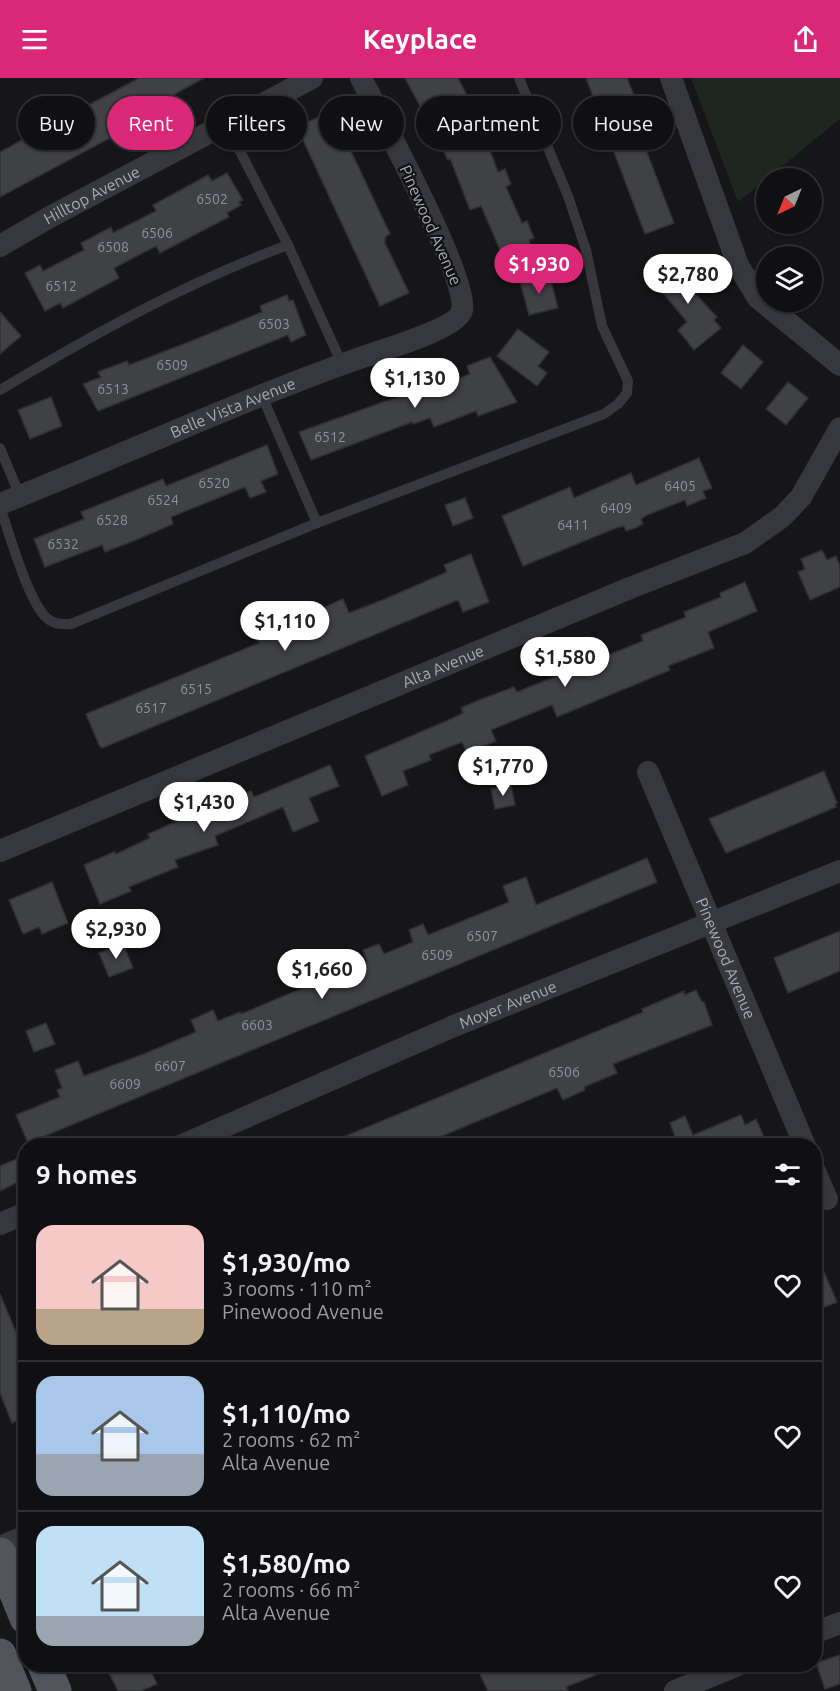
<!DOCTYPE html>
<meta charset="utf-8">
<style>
:root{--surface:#101012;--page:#1e1e20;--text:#f1f3f6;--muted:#9c9d9f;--line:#303032;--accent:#db2777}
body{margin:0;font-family:Ubuntu,sans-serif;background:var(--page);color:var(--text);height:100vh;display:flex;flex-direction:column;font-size:22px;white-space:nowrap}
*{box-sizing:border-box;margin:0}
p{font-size:20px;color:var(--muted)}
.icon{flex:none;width:33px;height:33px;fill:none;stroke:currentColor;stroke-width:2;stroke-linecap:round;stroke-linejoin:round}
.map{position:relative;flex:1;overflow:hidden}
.panel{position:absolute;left:18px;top:1060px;width:804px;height:534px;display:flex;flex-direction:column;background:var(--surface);border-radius:24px;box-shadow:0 2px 4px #0004,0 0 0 2px var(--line)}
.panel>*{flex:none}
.banner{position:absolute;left:18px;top:18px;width:804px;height:54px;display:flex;gap:12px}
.needle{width:39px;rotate:223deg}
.buttons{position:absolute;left:756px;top:90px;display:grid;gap:12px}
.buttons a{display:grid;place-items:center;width:66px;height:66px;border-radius:50%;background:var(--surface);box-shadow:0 2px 4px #0004,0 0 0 2px var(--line);font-size:30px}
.price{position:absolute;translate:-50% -51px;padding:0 14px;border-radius:21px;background:#fff;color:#222;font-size:20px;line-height:39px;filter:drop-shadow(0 2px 3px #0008)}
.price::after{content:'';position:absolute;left:50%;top:36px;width:18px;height:14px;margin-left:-9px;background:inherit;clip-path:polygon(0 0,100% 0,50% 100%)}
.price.on{background:var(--accent);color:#fff}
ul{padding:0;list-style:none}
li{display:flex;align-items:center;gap:18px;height:150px;padding:0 18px}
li+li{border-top:2px solid var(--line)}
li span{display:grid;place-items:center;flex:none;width:168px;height:120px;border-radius:18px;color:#555}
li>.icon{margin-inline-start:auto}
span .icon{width:72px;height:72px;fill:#fffc;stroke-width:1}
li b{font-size:26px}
h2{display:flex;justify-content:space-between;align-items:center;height:72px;padding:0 18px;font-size:26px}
.pill{padding:0 21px;border-radius:27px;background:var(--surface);box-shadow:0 2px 4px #0004,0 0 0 2px var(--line);font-size:21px;line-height:54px}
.pill.on{background:var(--accent);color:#fff}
header{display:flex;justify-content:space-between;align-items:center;height:78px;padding:0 18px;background:var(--accent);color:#fff;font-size:27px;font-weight:700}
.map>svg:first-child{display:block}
.green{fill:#1e261f}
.building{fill:#404145;stroke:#303034;stroke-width:1.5}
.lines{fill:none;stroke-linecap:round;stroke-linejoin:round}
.service{stroke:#37383d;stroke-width:10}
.minor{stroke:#37383d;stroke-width:22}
.primary{stroke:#53555c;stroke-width:33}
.labels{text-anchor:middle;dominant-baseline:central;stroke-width:4.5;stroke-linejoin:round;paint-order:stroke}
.number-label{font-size:14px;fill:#8e929b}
.street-label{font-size:16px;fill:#a8adb8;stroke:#111113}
</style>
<header><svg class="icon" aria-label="menu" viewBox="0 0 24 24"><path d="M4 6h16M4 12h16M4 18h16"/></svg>Keyplace<svg class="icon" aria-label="share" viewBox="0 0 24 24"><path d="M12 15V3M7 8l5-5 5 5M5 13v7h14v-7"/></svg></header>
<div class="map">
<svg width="840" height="1613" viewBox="0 0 840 1613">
<rect width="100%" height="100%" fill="#161618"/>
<path class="green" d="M691 0H840V41L738 124Z"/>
<g class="building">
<path d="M139 0H204L171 18 175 25 0 119V74L35 55 31 48 51 37 55 45Z"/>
<path d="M405 0H458L488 58 485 59 498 94 505 91 511 106 506 109 522 145 527 143 534 160 529 162 532 170 504 181 481 128 470 132 450 80 448 82 440 66 447 63 430 28 422 32Z"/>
<path d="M586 0H627L643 40 635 43 674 145 645 156Z"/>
<path d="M332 33 390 156 385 159V165L409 215 380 228 297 49Z"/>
<path d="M227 95 243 122 239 124 241 127 227 135 229 139 160 175 156 168 114 190 119 200 63 230 60 225 45 233 25 195 40 187 43 193 84 172 81 165 111 149 113 155 156 133 153 127 208 97 212 103Z"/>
<path d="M680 182 697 202 689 209 717 239 714 242 721 250 694 272 678 252 687 244 654 204Z"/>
<path d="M549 196 558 230 529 237 520 204Z"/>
<path d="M287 217 289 223 293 222 306 257 291 264 288 257 98 333 83 306 101 299 98 294 127 283 129 287 189 264 262 234 260 228Z"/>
<path d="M0 234 21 258 0 276Z"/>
<path d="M518 251 549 274 538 288 547 295 537 308 497 278Z"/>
<path d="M743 267 763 284 741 311 721 295Z"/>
<path d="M490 279 517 324 478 338 476 333 434 349 430 340 413 346 412 344 311 382 299 354 417 312 415 305 430 299 435 310 470 296 467 288Z"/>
<path d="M788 304 808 320 786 347 766 331Z"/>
<path d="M51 319 62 348 30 361 18 332Z"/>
<path d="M267 367 278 396 261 403 266 414 250 420 245 409 171 439 173 446 138 461 105 474 102 467 45 489 34 461 84 441 81 434 163 401 166 408Z"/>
<path d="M699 380 712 410 703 413 706 420 687 428 685 422 647 437 641 441 643 446 635 450 626 453 624 448 616 450 523 488 502 438 570 409 574 420 631 395 636 407Z"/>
<path d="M465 420 473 440 453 448 445 427Z"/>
<path d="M822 472 827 482 836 478 840 488V509L810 522 798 494 805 491 801 481Z"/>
<path d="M471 476 489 524 463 534 458 522 102 670 99 667 86 636 259 565 256 560 343 521 349 535 385 521 447 494 444 487Z"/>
<path d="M745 504 757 533 708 554 714 570 668 588 670 592 557 639 552 627 491 652 496 663 467 675 462 664 429 677 431 682 403 693 408 707 382 718 365 678 453 640 463 635 461 630 479 622 514 609 517 614 643 563 641 557 686 539 684 534 721 519 720 515Z"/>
<path d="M330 687 339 708 309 720 319 743 293 754 283 729 215 758 218 767 175 782 178 789 129 809 131 813 100 826 84 787 114 774 116 776 150 760 148 756 182 741 179 733 202 724 205 732 251 713 254 719Z"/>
<path d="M824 693 837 725 835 726 836 729 726 775 709 741Z"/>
<path d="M511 707 515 727 495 731 491 711Z"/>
<path d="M647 780 657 804 28 1065 16 1037 60 1019 57 1012 62 1010 55 992 78 983 84 998 144 976 196 954 191 942 213 932 218 943 240 934 241 936 367 883 363 872 379 866 384 876 413 864 409 852 423 846 428 857 509 824 503 808 526 799 536 827Z"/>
<path d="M52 804 68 845 42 856 39 849 23 856 9 822Z"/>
<path d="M840 853V893L788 915 774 880Z"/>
<path d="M123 866 133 890 109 899 99 875Z"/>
<path d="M696 912 702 924H704L712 947 613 986 617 995 584 1009 585 1012 563 1022 557 1010 418 1068H322L643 934 642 931 684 913 685 917Z"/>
<path d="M46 945 55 966 34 974 26 953Z"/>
<path d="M741 1037 745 1047 756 1041 768 1068H668L677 1064 670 1045 685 1038 693 1057Z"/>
<path d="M26 1077V1100L0 1113V1088Z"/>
<path d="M814 1171 837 1224 814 1233Z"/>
<path d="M0 1216 26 1278 19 1282 26 1297V1339L12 1345 0 1315Z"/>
<path d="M840 1577V1606L825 1611 816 1585Z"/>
<path d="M127 1587H148L157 1606 141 1613H118L109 1595Z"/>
<path d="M489 1587H618V1588L566 1609 568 1613H488L478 1592Z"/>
</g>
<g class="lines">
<g class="service">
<path d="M226 46 288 167 342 286"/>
<path d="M0 312C92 257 187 204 288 167"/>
<path d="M262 318 317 445"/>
<path d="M0 370 20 418"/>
<path d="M0 429C9 454 29 527 48 541 55 547 62 546 71 546L317 445 604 336 618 326 627 315 628 303 602 248 586 172 568 118 519 0"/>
</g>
<g class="minor">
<path d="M671 0 738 187 758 220 840 287"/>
<path id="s1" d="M0 168 48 140 312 0"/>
<path id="s2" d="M0 426C119 379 236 324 357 281 376 274 458 251 462 232 469 201 379 36 361 0"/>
<path id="s3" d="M648 694 805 1068"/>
<path id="s4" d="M0 773 630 510 745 465 782 439 801 419 840 350"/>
<path id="s5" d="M180 1068 454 948 840 793"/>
<path d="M814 1091 827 1121"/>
<path d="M0 1146 26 1135"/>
<path d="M0 1469 26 1458"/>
<path d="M814 1555 840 1545"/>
<path d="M675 1613 738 1587"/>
</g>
<g class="primary">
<path d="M0 1476 26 1540"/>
<path d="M0 1577 15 1613"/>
<path d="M44 1587 55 1613"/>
</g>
</g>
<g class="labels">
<g class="number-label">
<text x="212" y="121">6502</text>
<text x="157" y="155">6506</text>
<text x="113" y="169">6508</text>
<text x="61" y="208">6512</text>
<text x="274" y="246">6503</text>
<text x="172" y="287">6509</text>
<text x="113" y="311">6513</text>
<text x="330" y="359">6512</text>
<text x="214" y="405">6520</text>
<text x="680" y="408">6405</text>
<text x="163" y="422">6524</text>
<text x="616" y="430">6409</text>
<text x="112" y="442">6528</text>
<text x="573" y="447">6411</text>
<text x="63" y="466">6532</text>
<text x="196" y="611">6515</text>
<text x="151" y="630">6517</text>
<text x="482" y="858">6507</text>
<text x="437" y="877">6509</text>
<text x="257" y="947">6603</text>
<text x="170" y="988">6607</text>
<text x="564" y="994">6506</text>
<text x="125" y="1006">6609</text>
</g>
<g class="street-label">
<text stroke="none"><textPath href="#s1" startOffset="105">Hilltop Avenue</textPath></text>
<text transform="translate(431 147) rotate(66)">Pinewood Avenue</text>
<text stroke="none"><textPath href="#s2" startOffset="252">Belle Vista Avenue</textPath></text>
<text stroke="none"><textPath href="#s4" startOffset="480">Alta Avenue</textPath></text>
<text stroke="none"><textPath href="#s3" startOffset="202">Pinewood Avenue</textPath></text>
<text stroke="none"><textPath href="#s5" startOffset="357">Moyer Avenue</textPath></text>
</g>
</g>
</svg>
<div class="buttons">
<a><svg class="needle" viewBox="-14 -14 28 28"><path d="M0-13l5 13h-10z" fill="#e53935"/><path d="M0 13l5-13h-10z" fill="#9c9d9f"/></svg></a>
<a><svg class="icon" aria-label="layers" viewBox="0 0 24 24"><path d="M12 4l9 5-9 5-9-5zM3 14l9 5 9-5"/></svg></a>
</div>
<b class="price on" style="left:539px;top:217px">$1,930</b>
<b class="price" style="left:688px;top:227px">$2,780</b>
<b class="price" style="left:415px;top:331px">$1,130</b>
<b class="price" style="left:285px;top:574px">$1,110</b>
<b class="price" style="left:565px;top:610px">$1,580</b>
<b class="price" style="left:503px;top:719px">$1,770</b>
<b class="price" style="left:204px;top:755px">$1,430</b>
<b class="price" style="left:116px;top:882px">$2,930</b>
<b class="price" style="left:322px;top:922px">$1,660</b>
<div class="banner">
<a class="pill">Buy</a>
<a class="pill on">Rent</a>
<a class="pill">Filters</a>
<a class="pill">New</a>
<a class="pill">Apartment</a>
<a class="pill">House</a>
</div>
<section class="panel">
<h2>9 homes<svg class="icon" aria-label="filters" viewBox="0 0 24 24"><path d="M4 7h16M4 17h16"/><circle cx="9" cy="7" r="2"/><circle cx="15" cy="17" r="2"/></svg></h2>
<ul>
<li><span style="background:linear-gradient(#f6c9c9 70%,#b9a48a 0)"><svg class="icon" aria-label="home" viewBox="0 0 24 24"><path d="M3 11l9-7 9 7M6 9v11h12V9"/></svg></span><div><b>$1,930/mo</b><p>3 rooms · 110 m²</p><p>Pinewood Avenue</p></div><svg class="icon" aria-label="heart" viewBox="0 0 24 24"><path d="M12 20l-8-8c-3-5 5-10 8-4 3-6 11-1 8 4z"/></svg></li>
<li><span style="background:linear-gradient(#a9c7e8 65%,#9aa5b1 0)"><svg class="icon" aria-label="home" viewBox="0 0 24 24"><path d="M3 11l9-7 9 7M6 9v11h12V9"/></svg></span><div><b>$1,110/mo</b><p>2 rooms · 62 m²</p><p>Alta Avenue</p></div><svg class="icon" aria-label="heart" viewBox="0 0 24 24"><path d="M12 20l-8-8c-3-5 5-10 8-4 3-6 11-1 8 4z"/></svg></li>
<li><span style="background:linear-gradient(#bfe0f5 75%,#9aa5b1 0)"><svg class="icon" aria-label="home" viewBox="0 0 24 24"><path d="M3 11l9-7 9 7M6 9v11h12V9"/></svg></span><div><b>$1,580/mo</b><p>2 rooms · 66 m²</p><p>Alta Avenue</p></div><svg class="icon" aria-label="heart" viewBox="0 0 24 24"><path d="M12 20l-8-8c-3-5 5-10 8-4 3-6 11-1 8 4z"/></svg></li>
</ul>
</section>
</div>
